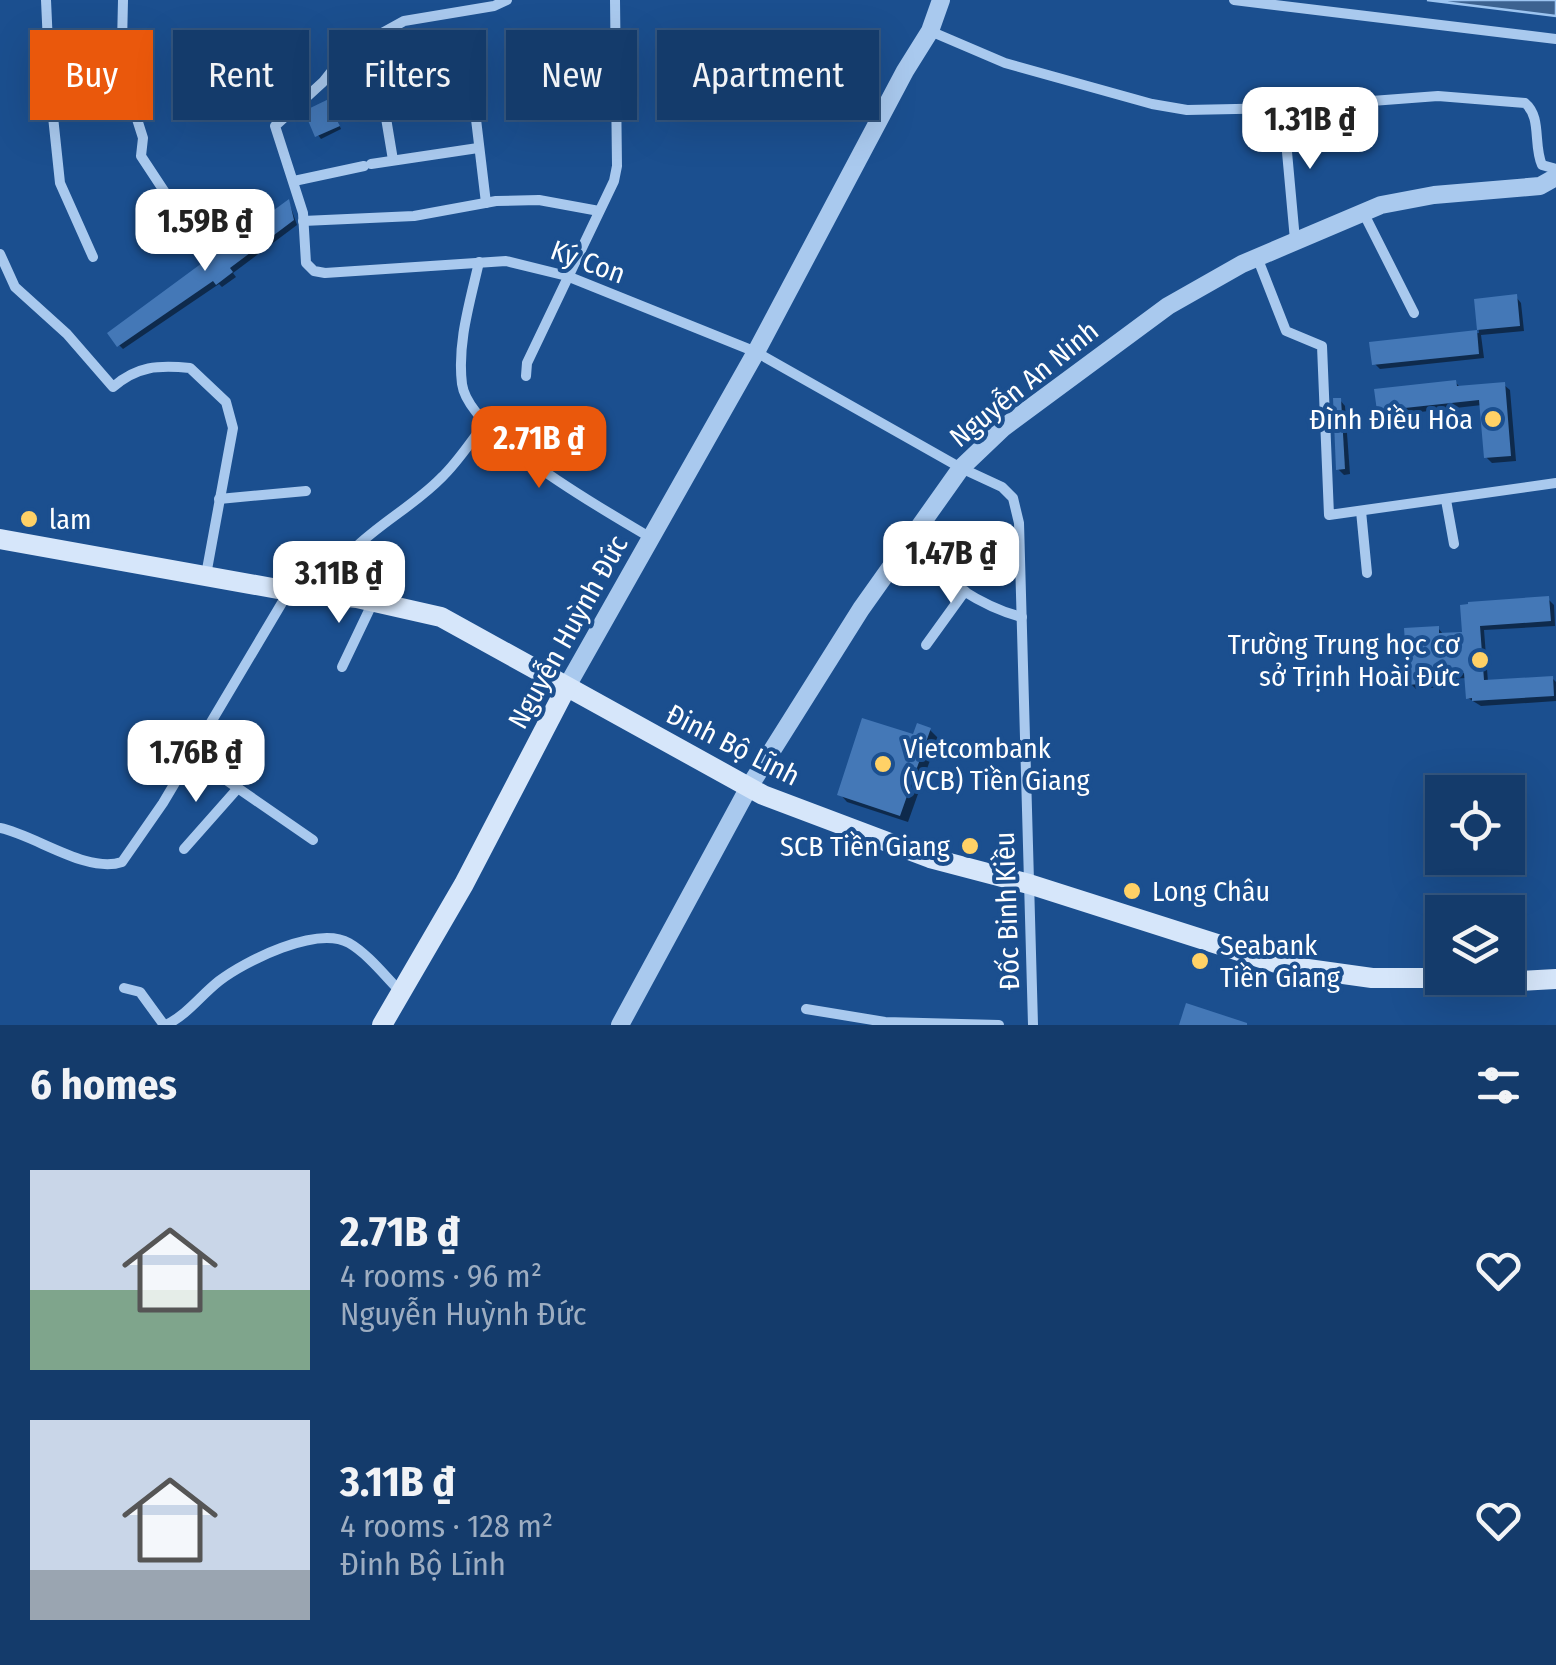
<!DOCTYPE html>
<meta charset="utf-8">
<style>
:root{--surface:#143b6b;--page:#214673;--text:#f1f3f6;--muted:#9dadc1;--line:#33557e;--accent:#ea580c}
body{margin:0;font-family:"Fira Sans Condensed",sans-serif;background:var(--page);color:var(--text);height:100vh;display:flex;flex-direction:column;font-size:38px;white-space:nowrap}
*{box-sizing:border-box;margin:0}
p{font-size:32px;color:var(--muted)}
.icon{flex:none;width:55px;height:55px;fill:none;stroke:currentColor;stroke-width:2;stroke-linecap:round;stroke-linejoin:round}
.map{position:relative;height:1025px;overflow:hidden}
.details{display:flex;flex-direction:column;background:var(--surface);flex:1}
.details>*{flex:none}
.banner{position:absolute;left:30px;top:30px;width:1000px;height:90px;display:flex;gap:20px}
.tools{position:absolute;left:1425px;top:775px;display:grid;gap:20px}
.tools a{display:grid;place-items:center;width:100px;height:100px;border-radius:0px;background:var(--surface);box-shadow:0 10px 40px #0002,0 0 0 2px var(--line);font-size:50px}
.price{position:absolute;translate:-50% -85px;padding:0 22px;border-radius:20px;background:#fff;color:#222;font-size:32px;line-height:65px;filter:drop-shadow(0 2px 5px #0008)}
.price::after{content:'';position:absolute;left:50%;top:60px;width:30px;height:22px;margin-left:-15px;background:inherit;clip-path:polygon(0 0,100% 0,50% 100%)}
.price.current{background:var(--accent);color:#fff}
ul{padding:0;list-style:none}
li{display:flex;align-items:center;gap:30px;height:250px;padding:0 30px}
li span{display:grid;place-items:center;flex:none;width:280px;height:200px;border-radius:0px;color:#555}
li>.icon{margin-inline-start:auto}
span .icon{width:120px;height:120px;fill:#fffc;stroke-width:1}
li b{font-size:42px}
h2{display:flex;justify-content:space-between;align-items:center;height:120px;padding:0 30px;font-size:42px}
.chip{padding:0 35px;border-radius:0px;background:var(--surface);box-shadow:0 10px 40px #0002,0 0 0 2px var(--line);font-size:35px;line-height:90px}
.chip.current{background:var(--accent);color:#fff}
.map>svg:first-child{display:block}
.water{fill:#3c6290;stroke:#9cc4f0;stroke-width:2.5}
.shadow{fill:#0007}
.building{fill:#4478b7}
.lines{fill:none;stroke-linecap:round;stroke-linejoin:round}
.minor{stroke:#a9c9ee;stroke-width:10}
.tertiary{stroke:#a9c9ee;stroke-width:18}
.secondary{stroke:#d6e6fa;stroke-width:20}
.poi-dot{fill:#ffd166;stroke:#1b4f8f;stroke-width:4}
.labels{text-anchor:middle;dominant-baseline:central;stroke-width:8;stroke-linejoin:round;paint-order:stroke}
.street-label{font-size:28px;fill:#fff;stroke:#1b4f8f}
.poi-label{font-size:28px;fill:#fff;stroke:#1b4f8f;text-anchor:start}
</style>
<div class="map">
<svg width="1556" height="1025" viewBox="0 0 1556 1025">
<rect width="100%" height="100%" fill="#1b4f8f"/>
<path class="water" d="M1427 0H1556V16Z"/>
<g class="shadow">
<path d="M219 44 225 56 230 54 233 57 236 65 216 73 213 69Z"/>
<path d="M335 104 339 112 335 115 341 129 321 139 318 135Z"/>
<path d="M289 202 297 225 233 273 236 277 222 287 219 284 123 349 119 345Z"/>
<path d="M1516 297 1521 303 1524 331 1481 335 1484 358 1380 369 1374 363 1372 344 1479 333 1476 301Z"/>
<path d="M1456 383 1461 388 1504 385 1510 390 1516 461 1492 463 1486 457 1482 405 1385 416 1379 410Z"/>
<path d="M1340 400 1345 406 1350 474 1344 475 1338 469Z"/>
<path d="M1548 599 1554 605 1555 626 1484 630 1488 682 1552 678 1556 682V701L1481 706 1468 698 1467 678 1447 679 1448 687 1416 689 1411 684 1438 628 1443 634H1464L1463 607Z"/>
<path d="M930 730 938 738 908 822 847 802 840 794 915 737Z"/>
</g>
<g class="building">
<path d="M220 41 224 54 231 51 235 62 211 71 202 47Z"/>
<path d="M333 97 338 109 333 112 340 126 315 137 304 111Z"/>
<path d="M289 199 294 220 230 268 233 272 216 285 213 281 117 347 107 333Z"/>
<path d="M1517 294 1520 326 1477 330 1474 299Z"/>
<path d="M1477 330 1479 354 1372 365 1369 342Z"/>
<path d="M1456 380 1457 386 1505 382 1511 456 1484 458 1479 400 1377 411 1374 389Z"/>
<path d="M1333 398H1341L1345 469 1336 470Z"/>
<path d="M1549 596 1551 621 1480 626 1484 680 1553 676 1554 696 1472 701V698L1466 699 1464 673 1442 674 1443 682 1408 685 1404 628 1439 626V633L1462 632 1460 605 1468 604V602Z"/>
<path d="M862 718 913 734 917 723 931 728 900 816 837 795Z"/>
<path d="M1186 1003 1247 1023V1025H1179Z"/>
</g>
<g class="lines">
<g class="minor">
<path d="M46 0 50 88 60 183 93 257"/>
<path d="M123 0 122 44 130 97 143 138 141 156 168 197"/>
<path d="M507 0 494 6 404 21 346 53 323 82 275 126 303 213 306 263 314 271 325 273 506 261 567 276 756 352 961 468 1002 487 1013 498 1019 523 1033 1025"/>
<path d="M1234 0 1556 39"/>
<path d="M930 31 1005 63 1152 104 1187 110 1279 108 1438 96 1525 103C1542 117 1533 145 1542 165L1556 169"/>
<path d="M1283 108 1295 240"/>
<path d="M393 160 383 100 385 92 457 81 466 85 473 94 486 203"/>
<path d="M371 164 478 148"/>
<path d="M294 181 364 166"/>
<path d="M1363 212 1414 313"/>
<path d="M303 221 414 216 496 201 539 200 599 211"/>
<path d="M0 254 15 287 67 334 113 387C137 366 158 365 190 368L226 402 233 428 206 575"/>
<path d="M1257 257 1286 331 1322 346 1329 515 1556 483"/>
<path d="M479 262C470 302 457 343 462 384 469 435 608 512 651 538"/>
<path d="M526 376 527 363 614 181 617 166 615 0"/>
<path d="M219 499 306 491"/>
<path d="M1446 500 1454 544"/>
<path d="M1361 511 1367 573"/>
<path d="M905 547C941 576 977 606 1022 617"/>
<path d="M324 594C343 540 403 517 441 478 458 462 471 441 486 422"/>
<path d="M926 645 965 591"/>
<path d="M342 667 373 602"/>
<path d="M190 755 313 840"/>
<path d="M0 828C35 835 87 874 122 862L163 803 289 591"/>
<path d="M184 849 238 788"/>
<path d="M124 988 140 992 164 1025"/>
<path d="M806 1009 885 1022 999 1025"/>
<path d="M166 1025C188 1014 200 996 219 981 245 961 317 925 349 943 368 954 385 976 400 991"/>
</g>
<g class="tertiary">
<path d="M566 688 756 352 905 71 930 31 941 0"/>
<path d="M620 1025 749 787 861 609 961 468 1003 428 1168 306 1242 264 1381 205 1434 195 1540 186 1556 177"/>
</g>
<g class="secondary">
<path d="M0 539 289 591 357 598 441 617 763 795 930 858 1029 884 1286 966 1372 978H1450"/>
<path d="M1488 978 1501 982 1556 979"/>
<path d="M382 1025 464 884 566 688"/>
</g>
</g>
<g class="poi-dot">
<circle cx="1493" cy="419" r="10"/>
<circle cx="29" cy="519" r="10"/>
<circle cx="1480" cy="660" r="10"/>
<circle cx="883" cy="764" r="10"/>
<circle cx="970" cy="846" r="10"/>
<circle cx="1132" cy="891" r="10"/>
<circle cx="1200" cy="961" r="10"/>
</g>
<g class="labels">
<g class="street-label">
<text transform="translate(588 262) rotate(20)">Ký Con</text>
<text transform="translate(1024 384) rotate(-39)">Nguyễn An Ninh</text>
<text transform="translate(568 632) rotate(-61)">Nguyễn Huỳnh Đức</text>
<text transform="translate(733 745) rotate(27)">Đinh Bộ Lĩnh</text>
<text transform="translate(1007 911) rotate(-92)">Đốc Binh Kiều</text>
</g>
<g class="poi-label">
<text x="1473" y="419" text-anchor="end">Đình Điều Hòa</text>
<text x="49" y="519">lam</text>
<text x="1460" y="644" text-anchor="end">Trường Trung học cơ<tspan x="1460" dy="32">sở Trịnh Hoài Đức</tspan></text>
<text x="903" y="748">Vietcombank<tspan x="903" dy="32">(VCB) Tiền Giang</tspan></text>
<text x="950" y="846" text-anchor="end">SCB Tiền Giang</text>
<text x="1152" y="891">Long Châu</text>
<text x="1220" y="945">Seabank<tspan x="1220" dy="32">Tiền Giang</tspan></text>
</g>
</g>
</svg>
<div class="tools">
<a><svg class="icon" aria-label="locate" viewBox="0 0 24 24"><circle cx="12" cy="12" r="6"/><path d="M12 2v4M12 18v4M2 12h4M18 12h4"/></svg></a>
<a><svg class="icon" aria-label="layers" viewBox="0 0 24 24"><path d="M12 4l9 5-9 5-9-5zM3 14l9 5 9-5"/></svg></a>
</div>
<b class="price" style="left:1310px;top:172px">1.31B ₫</b>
<b class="price" style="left:205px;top:274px">1.59B ₫</b>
<b class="price current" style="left:539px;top:491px">2.71B ₫</b>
<b class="price" style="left:951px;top:606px">1.47B ₫</b>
<b class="price" style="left:339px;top:626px">3.11B ₫</b>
<b class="price" style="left:196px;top:805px">1.76B ₫</b>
<div class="banner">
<a class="chip current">Buy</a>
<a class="chip">Rent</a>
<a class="chip">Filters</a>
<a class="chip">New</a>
<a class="chip">Apartment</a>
</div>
</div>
<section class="details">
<h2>6 homes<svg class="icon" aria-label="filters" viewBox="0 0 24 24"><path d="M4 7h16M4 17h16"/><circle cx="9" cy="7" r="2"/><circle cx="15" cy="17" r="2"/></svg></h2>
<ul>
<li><span style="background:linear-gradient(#c9d6e8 60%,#7fa58c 0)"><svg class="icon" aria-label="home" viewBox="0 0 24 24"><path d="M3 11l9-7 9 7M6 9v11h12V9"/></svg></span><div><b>2.71B ₫</b><p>4 rooms · 96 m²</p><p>Nguyễn Huỳnh Đức</p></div><svg class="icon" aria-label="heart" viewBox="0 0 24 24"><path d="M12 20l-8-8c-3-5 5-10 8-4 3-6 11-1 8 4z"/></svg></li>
<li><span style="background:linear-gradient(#c9d6e8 75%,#9aa5b1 0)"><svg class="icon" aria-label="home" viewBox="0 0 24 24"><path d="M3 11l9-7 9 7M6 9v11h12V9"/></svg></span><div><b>3.11B ₫</b><p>4 rooms · 128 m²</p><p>Đinh Bộ Lĩnh</p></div><svg class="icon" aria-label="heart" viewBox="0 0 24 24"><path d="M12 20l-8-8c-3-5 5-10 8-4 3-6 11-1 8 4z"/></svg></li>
</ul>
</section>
